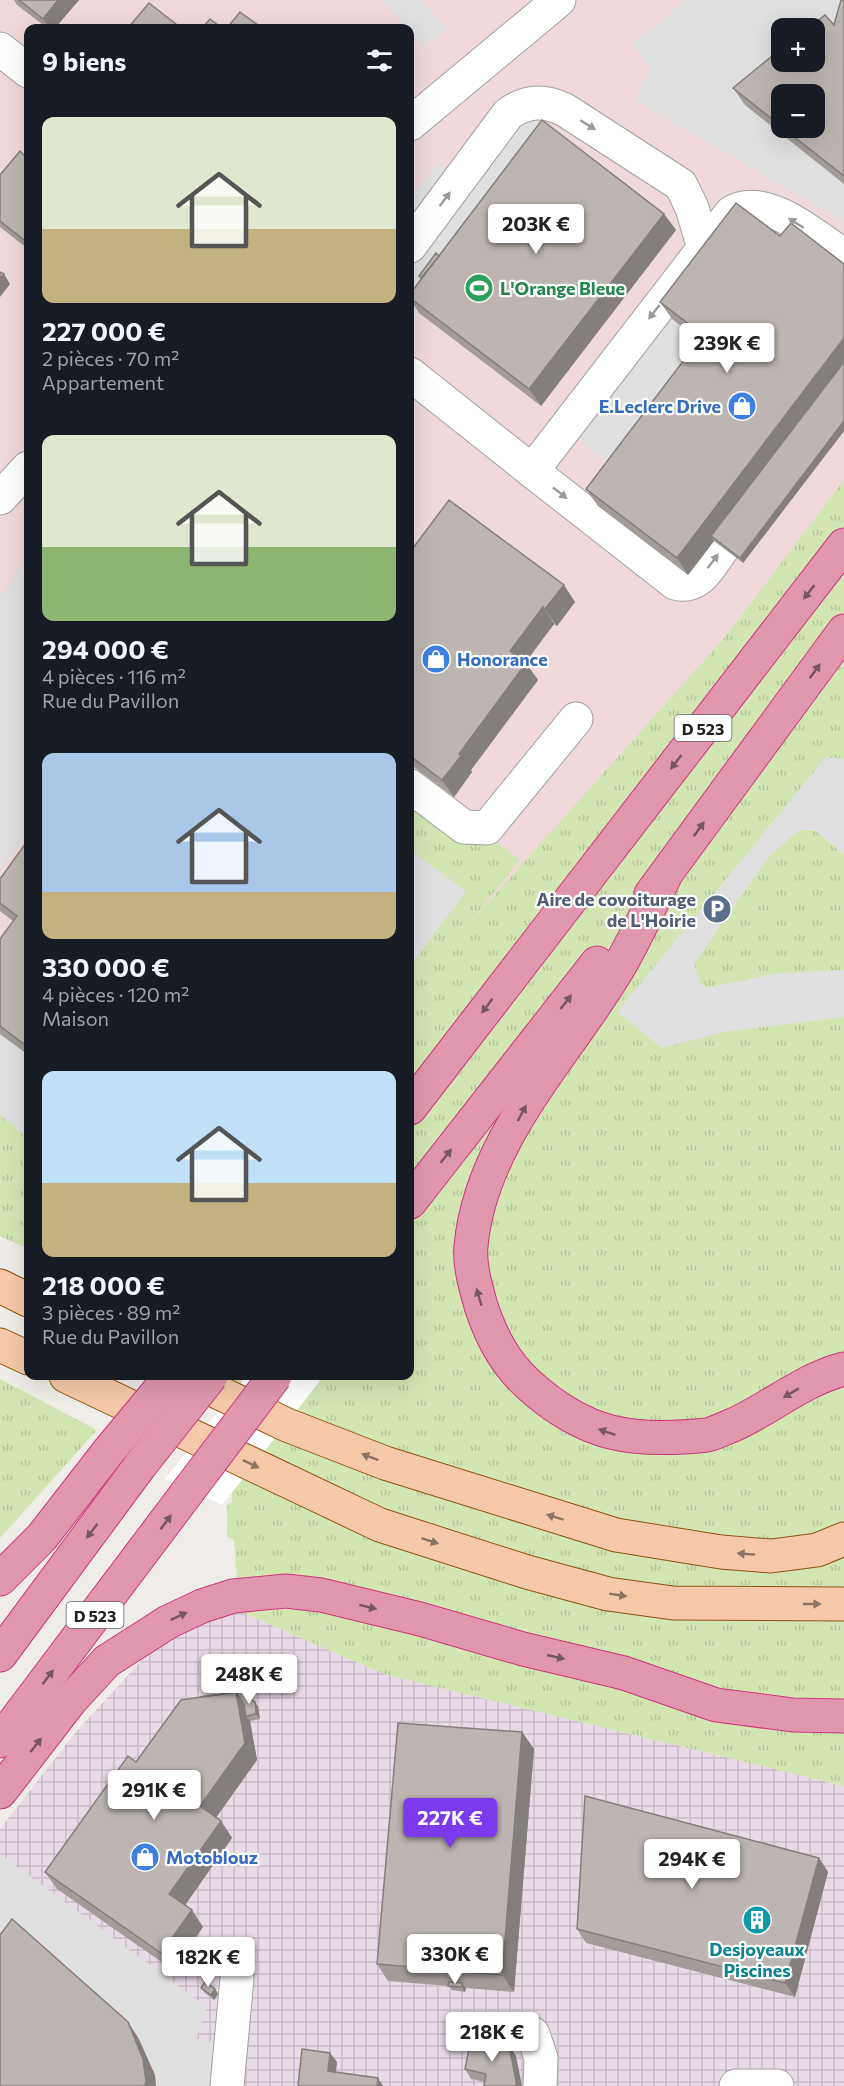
<!DOCTYPE html>
<html lang="fr">
<meta charset="utf-8">
<style>
:root{--surface:#171b24;--page:#20242c;--text:#f1f3f6;--muted:#9ea1a6;--accent:#7c3aed}
body{margin:0;font-family:Commissioner,sans-serif;background:var(--page);color:var(--text);height:100vh;display:flex;flex-direction:column;font-size:22px;white-space:nowrap}
*{box-sizing:border-box;margin:0}
p{font-size:20px;color:var(--muted)}
.icon{flex:none;width:33px;height:33px;fill:none;stroke:currentColor;stroke-width:2;stroke-linecap:round;stroke-linejoin:round}
.map{position:relative;flex:1;overflow:hidden}
.sheet{position:absolute;left:24px;top:24px;width:390px;height:1356px;display:flex;flex-direction:column;background:var(--surface);border-radius:12px;box-shadow:0 6px 24px #0002}
.sheet>*{flex:none}
.controls{position:absolute;left:771px;top:18px;display:grid;gap:12px}
.controls a{display:grid;place-items:center;width:54px;height:54px;border-radius:12px;background:var(--surface);box-shadow:0 6px 24px #0002;font-size:30px}
.price{position:absolute;translate:-50% -51px;padding:0 14px;border-radius:6px;background:#fff;color:#222;font-size:20px;line-height:39px;filter:drop-shadow(0 2px 3px #0008)}
.price::after{content:'';position:absolute;left:50%;top:36px;width:18px;height:14px;margin-left:-9px;background:inherit;clip-path:polygon(0 0,100% 0,50% 100%)}
.price.on{background:var(--accent);color:#fff}
ul{padding:0;list-style:none}
li{display:grid;align-content:center;gap:12px;height:318px;padding:0 18px}
li span{display:grid;place-items:center;height:186px;border-radius:12px;color:#555}
li>.icon{margin-inline-start:auto}
span .icon{width:108px;height:108px;fill:#fffc;stroke-width:1}
li b{font-size:26px}
h2{display:flex;justify-content:space-between;align-items:center;height:72px;padding:0 18px;font-size:26px}
.map>svg:first-child{display:block}
.commercial{fill:#efd9db;fill-rule:evenodd}
.industrial{fill:url(#industrial-grid)}
.grass{fill:url(#grass-tufts)}
.parking{fill:#e0e0e0}
.pier{fill:#fff}
.lines{fill:none;stroke-linecap:round;stroke-linejoin:round}
.minor-casing{stroke:#a1a1a1;stroke-width:35}
.major-casing{stroke:#90530d;stroke-width:35}
.highway-casing{stroke:#cd367e;stroke-width:35}
.minor{stroke:#fff;stroke-width:33}
.major{stroke:#f5c9a8;stroke-width:33}
.highway{stroke:#e097ae;stroke-width:33}
.highway-bridge-casing{stroke:#cd367e;stroke-width:35;stroke-linecap:butt}
.highway-bridge{stroke:#e097ae;stroke-width:33}
.wall{fill:#a39c98;fill-rule:evenodd}
.shaded-wall{fill:#847f7c}
.building{fill:#bdb5b1;stroke:#847f7c;stroke-width:1.5}
.oneway{fill:#9b9b9b}
.oneway2{fill:#765660}
.oneway3{fill:#8a7464}
.labels{text-anchor:middle;dominant-baseline:central;stroke-width:4.5;stroke-linejoin:round;paint-order:stroke}
.shield{fill:#fff;stroke:#636363;stroke-width:1.5}
.shield-label{font-size:16px;font-weight:bold;fill:#202020}
.leisure-label{font-size:18px;font-weight:bold;fill:#27864d;stroke:#fff;text-anchor:start}
.shop-label{font-size:18px;font-weight:bold;fill:#366cbe;stroke:#fff;text-anchor:start}
.service-label{font-size:18px;font-weight:bold;fill:#4e5e75;stroke:#fff;text-anchor:end}
.culture-label{font-size:18px;font-weight:bold;fill:#0d838f;stroke:#fff}
</style>
<div class="map">
<svg width="844" height="2086" viewBox="0 0 844 2086">
<defs>
<pattern id="industrial-grid" width="8" height="8" patternUnits="userSpaceOnUse" patternTransform="scale(1.5)"><rect width="8" height="8" fill="#e9dae8"/><path d="M0 4h8M4 0v8" fill="none" stroke="#c8bbc7"/></pattern>
<pattern id="grass-tufts" width="24" height="20" patternUnits="userSpaceOnUse" patternTransform="scale(1.5)"><rect width="24" height="20" fill="#d3e6b2"/><path d="M3 7l-1-3M5 7V3M7 7l1-3M15 17l-1-3M17 17v-4M19 17l1-3" fill="none" stroke="#b5c599"/></pattern>
</defs>
<rect width="100%" height="100%" fill="#f0ece8"/>
<path class="commercial" d="M0 0H844V480L724 638 646 727 449 946 419 954 410 966V28H28V1144L0 1124ZM782 28H814V62H782ZM782 94H814V128H782Z"/>
<path class="industrial" d="M239 1611 384 1674 844 1786V2086H0V1829L75 1733 163 1637 201 1620Z"/>
<g class="grass">
<path d="M844 480V1786L384 1674 239 1611 234 1540 227 1536V1505L232 1502 224 1376H410V966L466 891 410 850V804L494 840 520 860 466 927 724 638Z"/>
<path d="M0 1115 28 1138V1249L0 1236Z"/>
<path d="M0 1379 97 1430 0 1538Z"/>
</g>
<g class="parking">
<path d="M382 0H421L446 29 424 47Z"/>
<path d="M686 0H844V40L814 28H782V62L745 105 844 184V222L634 100 651 69 632 45Z"/>
<path d="M502 98 554 137 411 324 410 199 438 162 447 169Z"/>
<path d="M672 319 715 351 622 473 579 440Z"/>
<path d="M28 557V832L0 871V596Z"/>
<path d="M826 757 844 759V855L816 831 800 830 770 855 694 964 701 984 706 988 778 973 844 970V1017L724 1032 662 1048 617 1012Z"/>
<path d="M410 850 466 891 410 966Z"/>
<path d="M0 1034 28 1055V1138L0 1115Z"/>
<path d="M0 1854 207 2007 196 2039 218 2043 214 2086H156L155 2075 0 1967Z"/>
</g>
<path class="pier" d="M246 1376H324L222 1505 165 1479Z"/>
<g class="lines">
<g class="minor-casing">
<g id="minor">
<path d="M0 49 28 71"/>
<path d="M410 124 559 0"/>
<path d="M410 246 508 114C527 100 545 100 565 110L681 185 692 208 704 248"/>
<path d="M410 374 532 471"/>
<path d="M0 498 28 468"/>
<path d="M723 548C711 564 700 590 675 583L532 471 731 213C764 191 818 238 844 256"/>
<path d="M410 786 464 827 487 828 576 719"/>
<path d="M533 2034 541 2058 540 2086"/>
<path d="M227 2086 237 1978"/>
<path d="M736 2086H777"/>
</g>
</g>
<g class="major-casing">
<g id="major">
<path d="M0 1286 28 1300"/>
<path d="M0 1345 28 1358"/>
<path d="M66 1376 380 1525 527 1572 608 1594 673 1603 844 1604"/>
<path d="M184 1376 287 1425 385 1463 616 1535 721 1552 771 1556 817 1550 844 1539"/>
</g>
</g>
<g class="highway-casing">
<g id="highway">
<path d="M665 876C650 906 636 938 619 967 567 1055 481 1138 471 1246 469 1265 476 1288 481 1306 491 1336 504 1362 528 1384 585 1436 632 1443 707 1435 716 1433 725 1428 733 1425 771 1408 804 1379 844 1369"/>
<path d="M651 894 844 631"/>
<path d="M410 1108 844 545"/>
<path d="M410 1202 597 963"/>
<path d="M0 1579 42 1537 108 1452"/>
<path d="M0 1655 139 1467"/>
<path d="M0 1741 189 1490"/>
<path d="M0 1792 71 1700 107 1661 168 1622 202 1606 233 1596 286 1591 321 1595 420 1619 523 1649 624 1673 716 1705 793 1715 844 1716"/>
</g>
</g>
<use href="#minor" class="minor"/>
<use href="#major" class="major"/>
<use href="#highway" class="highway"/>
<g class="highway-bridge-casing">
<g id="highway-bridge">
<path d="M108 1452 171 1376"/>
<path d="M139 1467 211 1376"/>
<path d="M189 1490 275 1376"/>
</g>
</g>
<use href="#highway-bridge" class="highway-bridge"/>
</g>
<g class="wall">
<path d="M14 0H79L55 28H47L17 5Z"/>
<path d="M844 0V184L745 105 733 88 814 62 834 25ZM782 94 814 128H782Z"/>
<path d="M28 159V249L0 227V175Z"/>
<path d="M664 214 676 230 541 406 419 313 410 299V294L421 279 419 276 439 256Z"/>
<path d="M780 236 844 264V431L743 563 714 541 688 575 598 506 586 489 699 340 672 319 660 302Z"/>
<path d="M410 552 575 602 557 626 554 624 525 663 538 680 471 770 472 772 454 797 410 764Z"/>
<path d="M28 840V1055L0 1034V939L13 921 0 911V879Z"/>
<path d="M255 1702 258 1707 260 1719 250 1721 257 1760 216 1818 221 1821 232 1838 185 1905 203 1927 173 1970 57 1889 45 1872 136 1762Z"/>
<path d="M522 1732 534 1749 514 1992 466 1988 465 1992 452 1990 449 1986 388 1981 377 1964Z"/>
<path d="M819 1858 828 1872 795 1997 586 1943 577 1929Z"/>
<path d="M201 1988 215 1989 218 1994 214 2000 205 1993Z"/>
<path d="M509 2046 516 2056 485 2082 471 2079 465 2069Z"/>
</g>
<g class="shaded-wall">
<path d="M58 0H79L55 28H50L43 19Z"/>
<path d="M664 214 676 230 541 406 529 389Z"/>
<path d="M4 274 10 284 0 297V279Z"/>
<path d="M844 338V371L711 536 714 541 688 575 677 558Z"/>
<path d="M844 421V431L743 563 740 558Z"/>
<path d="M564 585 575 602 557 626 545 609Z"/>
<path d="M543 607 554 624 521 668 510 651Z"/>
<path d="M526 663 538 680 471 770 472 772 454 797 442 780 459 754Z"/>
<path d="M236 1692 247 1709 246 1716 250 1721 257 1760 212 1823 200 1806Z"/>
<path d="M255 1702 258 1707 260 1719 256 1714Z"/>
<path d="M522 1732 534 1749 514 1992 502 1975Z"/>
<path d="M221 1821 232 1838 181 1911 169 1894Z"/>
<path d="M819 1858 828 1872 795 1997 785 1983Z"/>
<path d="M192 1910 203 1927 173 1970 161 1953Z"/>
<path d="M462 1983 466 1988 465 1992 462 1987Z"/>
<path d="M215 1989 218 1994 214 2000 211 1995Z"/>
<path d="M128 2022 139 2039 155 2075 156 2086H144Z"/>
<path d="M509 2046 516 2056 522 2086H516Z"/>
<path d="M330 2053 337 2062 335 2081 328 2071Z"/>
<path d="M378 2078 383 2086H377Z"/>
</g>
<g class="building">
<path d="M19 0H58L43 19Z"/>
<path d="M841 0H844V176L783 128H814V94H782V127L733 88 777 52H782V62H814V28H808L825 15 834 25Z"/>
<path d="M149 3 181 28H128Z"/>
<path d="M240 12 262 28H227Z"/>
<path d="M210 19 222 28H202Z"/>
<path d="M542 120 664 214 529 389 410 298V294Z"/>
<path d="M20 151 28 159V243L0 221V175Z"/>
<path d="M736 203 780 236 791 223 844 264V338L677 558 586 489 703 335 660 302Z"/>
<path d="M436 253 439 256 421 278 419 276Z"/>
<path d="M0 272 4 274 0 279Z"/>
<path d="M844 362V421L740 558 711 536Z"/>
<path d="M449 500 564 585 545 609 543 607 510 651 526 663 459 754 461 756 442 780 410 756V552Z"/>
<path d="M28 840V1047L0 1026V939L17 916 0 903V879Z"/>
<path d="M236 1692 245 1743 200 1806 221 1821 169 1894 192 1910 161 1953 45 1872 128 1756 136 1762 181 1700Z"/>
<path d="M236 1692 200 1697 241 1692 255 1702 256 1714 246 1716 244 1704Z"/>
<path d="M398 1723 522 1732 502 1975 377 1964Z"/>
<path d="M585 1796 819 1858 785 1983 577 1929Z"/>
<path d="M12 1919 128 2022 143 2059 146 2082 144 2086H0V1935Z"/>
<path d="M205 1982 215 1989 211 1995 201 1988Z"/>
<path d="M449 1982 462 1983V1987L448 1986Z"/>
<path d="M471 2038 509 2046 516 2080V2086H484L486 2074 465 2069Z"/>
<path d="M302 2049 330 2053 328 2071 378 2078 377 2086H298Z"/>
</g>
<defs><path id="oneway-solid" d="M-6-.8H1V-3.2L6.5 0L1 3.2V.8H-6Z" transform="scale(1.5)"/></defs>
<g class="oneway">
<use href="#oneway-solid" transform="translate(588 125) rotate(32)"/>
<use href="#oneway-solid" transform="translate(445 199) rotate(-53)"/>
<use href="#oneway-solid" transform="translate(796 223) rotate(-148)"/>
<use href="#oneway-solid" transform="translate(654 312) rotate(128)"/>
<use href="#oneway-solid" transform="translate(560 493) rotate(38)"/>
<use href="#oneway-solid" transform="translate(713 561) rotate(-53)"/>
</g>
<g class="oneway2">
<use href="#oneway-solid" transform="translate(809 592) rotate(128)"/>
<use href="#oneway-solid" transform="translate(815 671) rotate(-54)"/>
<use href="#oneway-solid" transform="translate(676 762) rotate(128)"/>
<use href="#oneway-solid" transform="translate(699 829) rotate(-54)"/>
<use href="#oneway-solid" transform="translate(566 1002) rotate(-52)"/>
<use href="#oneway-solid" transform="translate(487 1006) rotate(127)"/>
<use href="#oneway-solid" transform="translate(522 1113) rotate(-62)"/>
<use href="#oneway-solid" transform="translate(446 1156) rotate(-52)"/>
<use href="#oneway-solid" transform="translate(479 1297) rotate(-106)"/>
<use href="#oneway-solid" transform="translate(791 1393) rotate(149)"/>
<use href="#oneway-solid" transform="translate(607 1432) rotate(-161)"/>
<use href="#oneway-solid" transform="translate(166 1522) rotate(-53)"/>
<use href="#oneway-solid" transform="translate(92 1531) rotate(127)"/>
<use href="#oneway-solid" transform="translate(368 1607) rotate(14)"/>
<use href="#oneway-solid" transform="translate(179 1616) rotate(-25)"/>
<use href="#oneway-solid" transform="translate(556 1657) rotate(13)"/>
<use href="#oneway-solid" transform="translate(48 1677) rotate(-53)"/>
<use href="#oneway-solid" transform="translate(36 1745) rotate(-52)"/>
</g>
<g class="oneway3">
<use href="#oneway-solid" transform="translate(370 1457) rotate(-159)"/>
<use href="#oneway-solid" transform="translate(251 1464) rotate(26)"/>
<use href="#oneway-solid" transform="translate(555 1517) rotate(-163)"/>
<use href="#oneway-solid" transform="translate(430 1541) rotate(18)"/>
<use href="#oneway-solid" transform="translate(746 1554) rotate(-176)"/>
<use href="#oneway-solid" transform="translate(618 1595) rotate(9)"/>
<use href="#oneway-solid" transform="translate(812 1604)"/>
</g>
<defs>
<g id="stadium-disc" transform="scale(1.5)"><circle r="9.5" fill="#2e9e5b" stroke="#fff"/><path d="M0-5a6.5 5 0 1 0 0 10a6.5 5 0 1 0 0-10ZM-3.5-1.8h7v3.6h-7Z" fill="#fff"/></g>
<g id="shop-disc" transform="scale(1.5)"><circle r="9.5" fill="#3f7fe0" stroke="#fff"/><path d="M-5-2.5h2.3a2.7 3.5 0 0 1 5.4 0H5L5.5 6h-11ZM-1.5-2.5h3a1.5 2.3 0 0 0-3 0Z" fill="#fff"/></g>
<g id="parking-disc" transform="scale(1.5)"><circle r="9.5" fill="#5c6f8a" stroke="#fff"/><path d="M-3.5-5.5H1a3.5 3.5 0 0 1 0 7H-1V5.5H-3.5ZM-1-3.4V-.6H.8a1.4 1.4 0 0 0 0-2.8Z" fill="#fff"/></g>
<g id="building-disc" transform="scale(1.5)"><circle r="9.5" fill="#0f9aa8" stroke="#fff"/><path d="M-4-6H4V6H1V3H-1V6H-4ZM-2.5-4.3h1.7v1.8h-1.7ZM.8-4.3h1.7v1.8H.8ZM-2.5-1h1.7V.8h-1.7ZM.8-1h1.7V.8H.8Z" fill="#fff"/></g>
</defs>
<g fill-rule="evenodd">
<use href="#stadium-disc" x="479" y="288"/>
<use href="#shop-disc" x="742" y="406"/>
<use href="#shop-disc" x="436" y="659"/>
<use href="#parking-disc" x="717" y="909"/>
<use href="#shop-disc" x="145" y="1857"/>
<use href="#building-disc" x="757" y="1920"/>
</g>
<g class="labels">
<g class="shield">
<rect x="674.5" y="715" width="57" height="26" rx="4.5"/>
<rect x="66.5" y="1602" width="57" height="26" rx="4.5"/>
</g>
<g class="shield-label">
<text x="703" y="728">D 523</text>
<text x="95" y="1615">D 523</text>
</g>
<g class="leisure-label">
<text x="500" y="288">L'Orange Bleue</text>
</g>
<g class="shop-label">
<text x="721" y="406" text-anchor="end">E.Leclerc Drive</text>
<text x="457" y="659">Honorance</text>
<text x="166" y="1857">Motoblouz</text>
</g>
<g class="service-label">
<text x="696" y="899">Aire de covoiturage<tspan x="696" dy="21">de L'Hoirie</tspan></text>
</g>
<g class="culture-label">
<text x="757" y="1949">Desjoyeaux<tspan x="757" dy="21">Piscines</tspan></text>
</g>
</g>
</svg>
<div class="controls">
<a>+</a>
<a>−</a>
</div>
<b class="price" style="left:536px;top:255px">203K €</b>
<b class="price" style="left:727px;top:374px">239K €</b>
<b class="price" style="left:249px;top:1705px">248K €</b>
<b class="price" style="left:154px;top:1821px">291K €</b>
<b class="price on" style="left:450px;top:1849px">227K €</b>
<b class="price" style="left:692px;top:1890px">294K €</b>
<b class="price" style="left:455px;top:1985px">330K €</b>
<b class="price" style="left:208px;top:1988px">182K €</b>
<b class="price" style="left:492px;top:2063px">218K €</b>
<section class="sheet">
<h2>9 biens<svg class="icon" aria-label="filters" viewBox="0 0 24 24"><path d="M4 7h16M4 17h16"/><circle cx="9" cy="7" r="2"/><circle cx="15" cy="17" r="2"/></svg></h2>
<ul>
<li><span style="background:linear-gradient(#dfe7d0 60%,#c2b280 0)"><svg class="icon" aria-label="home" viewBox="0 0 24 24"><path d="M3 11l9-7 9 7M6 9v11h12V9"/></svg></span><div><b>227 000 €</b><p>2 pièces · 70 m²</p><p>Appartement</p></div></li>
<li><span style="background:linear-gradient(#dfe7d0 60%,#8fb573 0)"><svg class="icon" aria-label="home" viewBox="0 0 24 24"><path d="M3 11l9-7 9 7M6 9v11h12V9"/></svg></span><div><b>294 000 €</b><p>4 pièces · 116 m²</p><p>Rue du Pavillon</p></div></li>
<li><span style="background:linear-gradient(#a9c7e8 75%,#c2b280 0)"><svg class="icon" aria-label="home" viewBox="0 0 24 24"><path d="M3 11l9-7 9 7M6 9v11h12V9"/></svg></span><div><b>330 000 €</b><p>4 pièces · 120 m²</p><p>Maison</p></div></li>
<li><span style="background:linear-gradient(#bfe0f5 60%,#c2b280 0)"><svg class="icon" aria-label="home" viewBox="0 0 24 24"><path d="M3 11l9-7 9 7M6 9v11h12V9"/></svg></span><div><b>218 000 €</b><p>3 pièces · 89 m²</p><p>Rue du Pavillon</p></div></li>
</ul>
</section>
</div>
